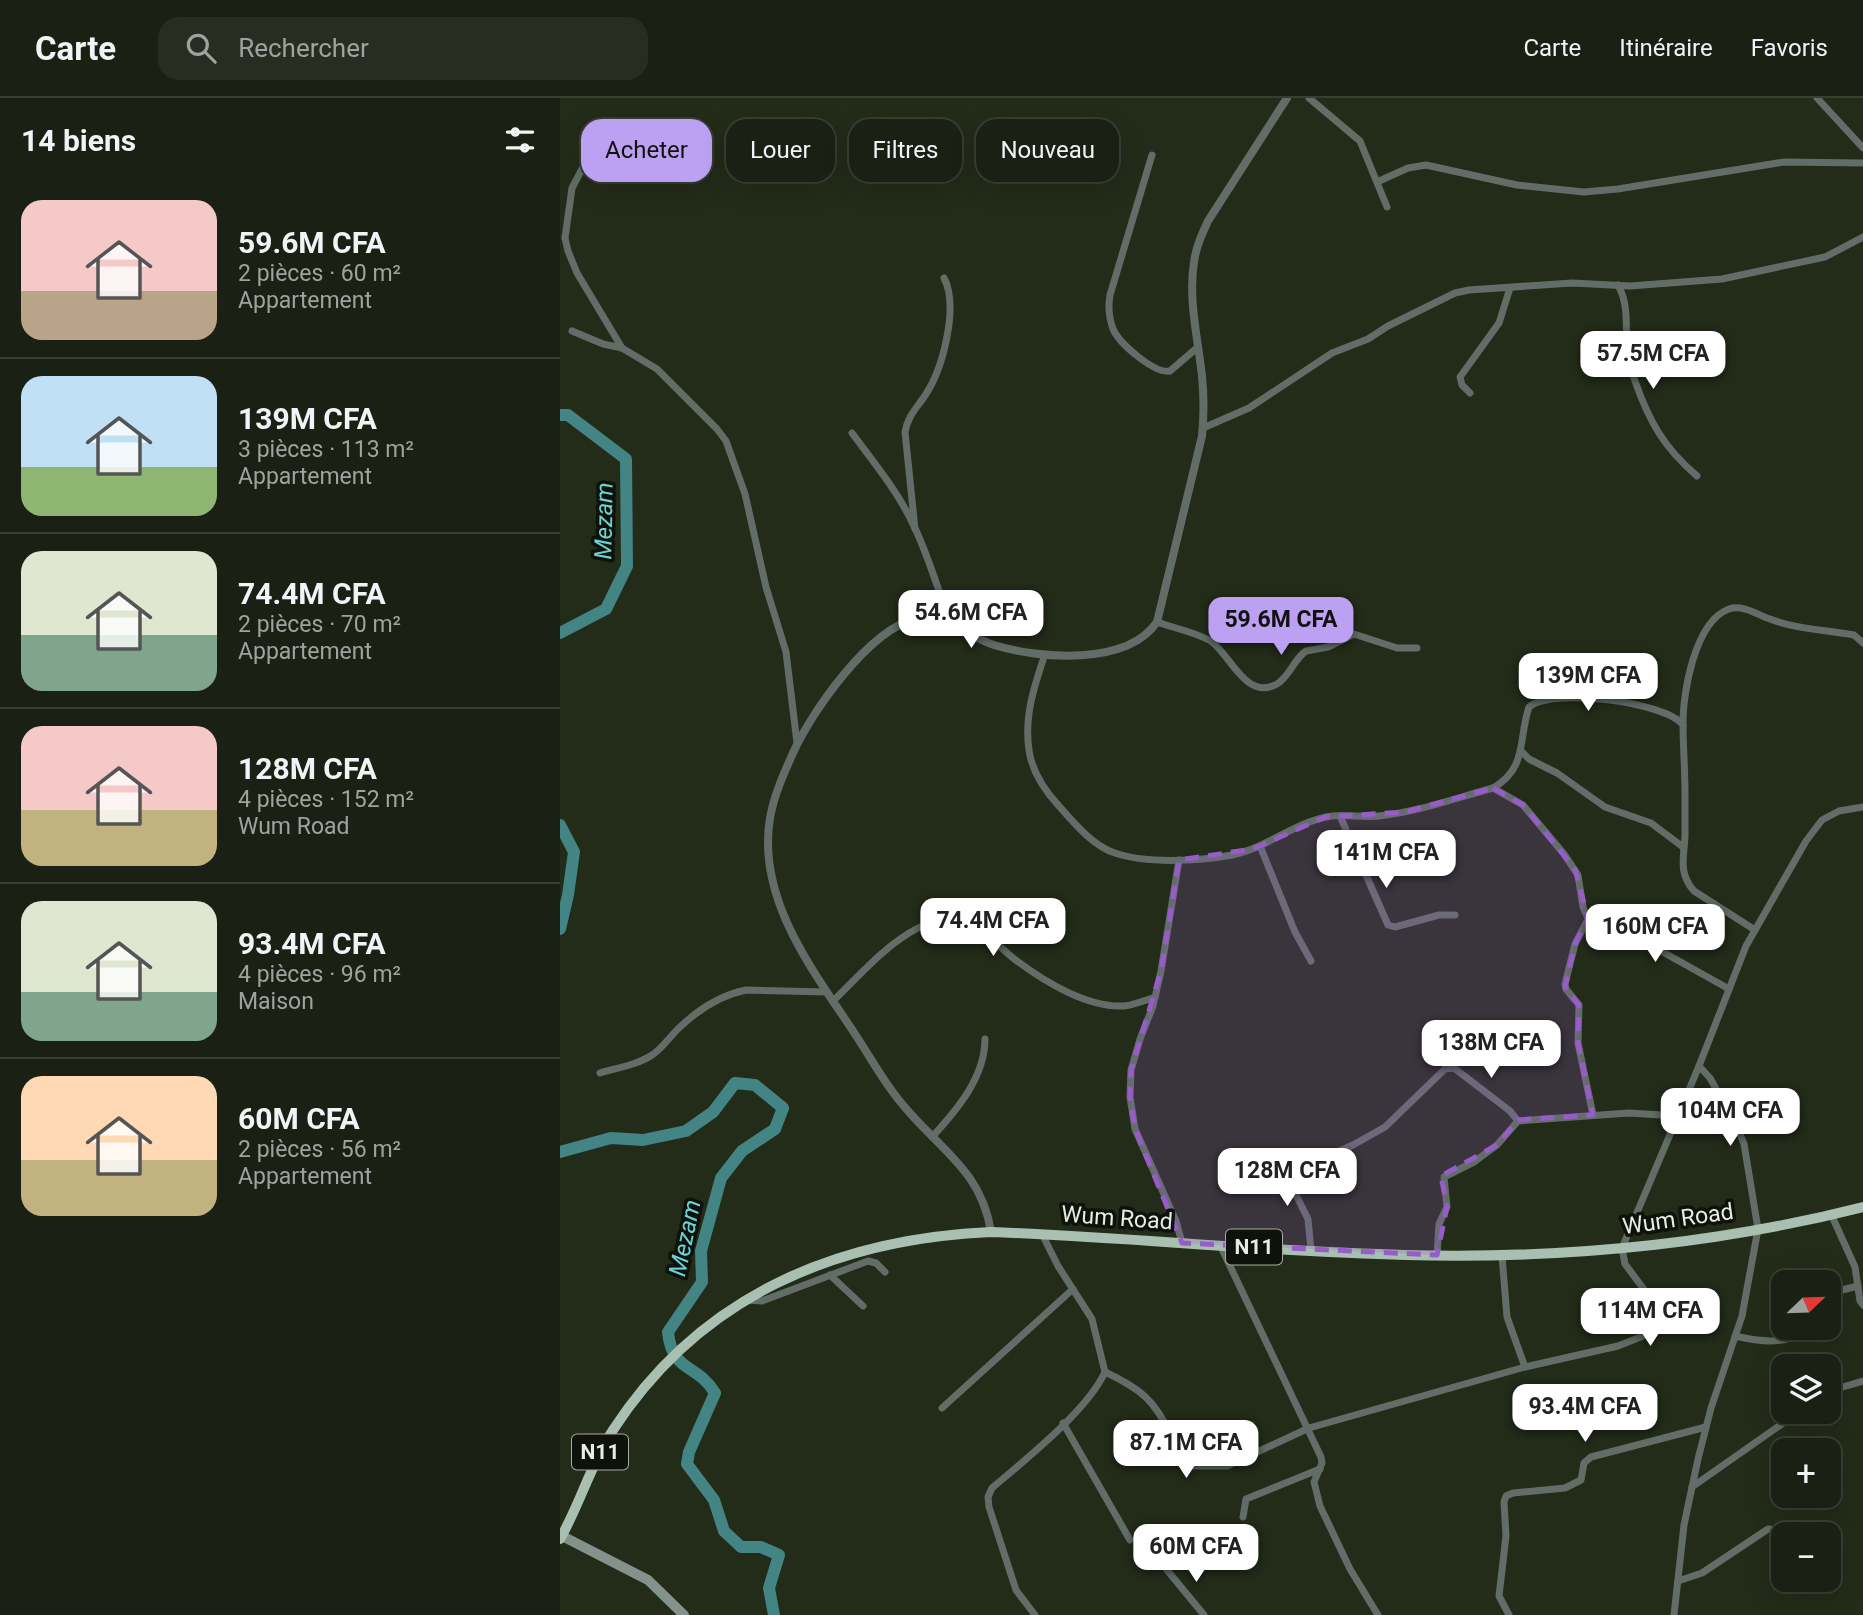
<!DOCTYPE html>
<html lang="fr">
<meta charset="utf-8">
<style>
:root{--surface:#1a2013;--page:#272d21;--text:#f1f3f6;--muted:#9fa3a0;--line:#383e33;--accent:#bca0f2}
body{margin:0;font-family:Roboto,sans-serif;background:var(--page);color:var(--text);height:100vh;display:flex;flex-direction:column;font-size:26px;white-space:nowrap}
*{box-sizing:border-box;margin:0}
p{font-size:23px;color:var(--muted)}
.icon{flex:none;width:38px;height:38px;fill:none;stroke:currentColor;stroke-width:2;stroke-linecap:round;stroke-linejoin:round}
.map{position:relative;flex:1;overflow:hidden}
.sheet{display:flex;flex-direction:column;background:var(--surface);width:560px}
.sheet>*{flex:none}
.guide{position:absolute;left:21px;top:21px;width:665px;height:63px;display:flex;gap:14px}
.needle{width:46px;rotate:67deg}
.buttons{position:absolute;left:1211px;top:1172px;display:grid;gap:14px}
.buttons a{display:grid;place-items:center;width:70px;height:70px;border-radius:14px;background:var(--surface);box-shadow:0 7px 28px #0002,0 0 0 2px var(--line);font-size:35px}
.price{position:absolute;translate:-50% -60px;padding:0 16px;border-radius:14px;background:#fff;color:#222;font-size:23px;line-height:46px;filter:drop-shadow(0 2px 4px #0008)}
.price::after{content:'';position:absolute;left:50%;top:42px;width:21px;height:16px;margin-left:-10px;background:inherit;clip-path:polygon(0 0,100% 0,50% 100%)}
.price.current{background:var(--accent);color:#111}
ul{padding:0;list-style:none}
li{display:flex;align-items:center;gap:21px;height:175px;padding:0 21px}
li+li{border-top:2px solid var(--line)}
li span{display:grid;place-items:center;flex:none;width:196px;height:140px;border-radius:21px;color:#555}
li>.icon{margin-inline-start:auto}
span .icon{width:84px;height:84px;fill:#fffc;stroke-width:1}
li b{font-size:30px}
h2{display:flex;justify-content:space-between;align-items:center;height:84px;padding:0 21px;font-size:30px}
.tag{padding:0 24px;border-radius:21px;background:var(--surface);box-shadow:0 7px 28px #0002,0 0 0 2px var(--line);font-size:24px;line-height:63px}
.tag.current{background:var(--accent);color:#111}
header{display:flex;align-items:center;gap:42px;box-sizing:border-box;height:98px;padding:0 35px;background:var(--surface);border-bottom:2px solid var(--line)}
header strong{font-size:33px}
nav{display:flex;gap:38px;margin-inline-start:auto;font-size:24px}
.search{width:490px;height:63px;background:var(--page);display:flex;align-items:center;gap:18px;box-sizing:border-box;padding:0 24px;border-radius:21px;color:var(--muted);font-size:26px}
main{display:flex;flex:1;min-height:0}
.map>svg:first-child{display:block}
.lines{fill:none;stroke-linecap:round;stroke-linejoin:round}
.river{stroke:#438484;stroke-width:12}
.minor{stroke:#626d67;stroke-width:7}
.tertiary{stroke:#626d67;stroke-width:8}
.secondary{stroke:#83938b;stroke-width:10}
.trunk{stroke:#a8bfb2;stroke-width:10}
.marked{fill:#965cc8;fill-opacity:0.2;stroke:#965cc8;stroke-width:5;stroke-dasharray:14 9;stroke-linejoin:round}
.labels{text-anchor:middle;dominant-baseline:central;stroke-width:7;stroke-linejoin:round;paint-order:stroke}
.shield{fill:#0e120a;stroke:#a6aba0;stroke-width:2}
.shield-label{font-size:21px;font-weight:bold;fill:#e7ede1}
.street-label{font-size:23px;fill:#e7ede1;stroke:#0e120a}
.water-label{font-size:24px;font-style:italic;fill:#6cd4d4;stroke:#0e120a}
</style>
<header>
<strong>Carte</strong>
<div class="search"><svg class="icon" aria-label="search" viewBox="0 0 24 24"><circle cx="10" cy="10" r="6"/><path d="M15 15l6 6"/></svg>Rechercher</div>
<nav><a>Carte</a><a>Itinéraire</a><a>Favoris</a></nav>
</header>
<main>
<section class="sheet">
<h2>14 biens<svg class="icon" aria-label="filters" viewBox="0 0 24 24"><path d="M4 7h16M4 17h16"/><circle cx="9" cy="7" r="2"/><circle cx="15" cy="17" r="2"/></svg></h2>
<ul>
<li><span style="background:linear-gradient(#f6c9c9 65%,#b9a48a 0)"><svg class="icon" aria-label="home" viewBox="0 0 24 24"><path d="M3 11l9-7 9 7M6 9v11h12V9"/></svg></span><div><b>59.6M CFA</b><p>2 pièces · 60 m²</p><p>Appartement</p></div></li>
<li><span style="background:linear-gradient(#bfe0f5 65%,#8fb573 0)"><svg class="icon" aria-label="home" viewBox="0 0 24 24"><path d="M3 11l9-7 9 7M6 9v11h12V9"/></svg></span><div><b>139M CFA</b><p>3 pièces · 113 m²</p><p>Appartement</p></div></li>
<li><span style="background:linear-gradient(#dfe7d0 60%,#7fa58c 0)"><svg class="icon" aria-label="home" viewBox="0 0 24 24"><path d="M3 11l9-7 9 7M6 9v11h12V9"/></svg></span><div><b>74.4M CFA</b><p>2 pièces · 70 m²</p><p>Appartement</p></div></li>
<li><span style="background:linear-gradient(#f6c9c9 60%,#c2b280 0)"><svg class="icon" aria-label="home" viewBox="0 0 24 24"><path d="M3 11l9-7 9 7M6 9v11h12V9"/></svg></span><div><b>128M CFA</b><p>4 pièces · 152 m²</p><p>Wum Road</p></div></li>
<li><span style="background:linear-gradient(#dfe7d0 65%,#7fa58c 0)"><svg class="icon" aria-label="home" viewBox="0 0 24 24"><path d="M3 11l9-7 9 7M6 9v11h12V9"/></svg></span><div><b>93.4M CFA</b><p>4 pièces · 96 m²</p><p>Maison</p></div></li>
<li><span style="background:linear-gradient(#ffd9b3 60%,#c2b280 0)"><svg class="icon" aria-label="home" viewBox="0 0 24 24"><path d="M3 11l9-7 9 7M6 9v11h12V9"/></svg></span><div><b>60M CFA</b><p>2 pièces · 56 m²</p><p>Appartement</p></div></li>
</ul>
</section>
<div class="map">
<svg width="1303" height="1517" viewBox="0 0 1303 1517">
<rect width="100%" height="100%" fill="#232b19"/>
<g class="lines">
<g class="river">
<path d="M0 317H8L66 361 67 468 46 511 0 535"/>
<path d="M0 727 14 754 8 797 0 831"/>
<path d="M0 1054 51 1040 83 1042 126 1033 153 1014 175 985 195 987 223 1010 215 1031 182 1053 161 1080 141 1153 142 1184 108 1234C112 1275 137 1265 155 1295L129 1354 127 1366 154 1402 164 1433 181 1449H201L219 1457 209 1490 214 1517"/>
</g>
<g class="minor">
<path d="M749 0 800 43 827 109"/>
<path d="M1257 0 1303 50"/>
<path d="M592 57 550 197C548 208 549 220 553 231 559 245 594 276 610 273L638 249"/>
<path d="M817 84 848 70 866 67 957 87 1024 94 1058 91 1224 64 1303 65"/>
<path d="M1058 187C1070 208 1065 233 1067 257 1068 266 1072 274 1075 283 1089 323 1104 350 1137 378"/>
<path d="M12 233 43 246 62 250 97 271 157 331 166 343 185 396 206 489 226 554 237 645"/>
<path d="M62 250 17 175 8 153 5 140 12 90 22 71 26 65 39 57 48 44 64 34 65 24"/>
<path d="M910 295 902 287 900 279 939 225 950 190"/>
<path d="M643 330 689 310 772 255 808 241 828 228 895 195 909 192 1012 185 1070 188 1162 181 1265 159 1303 139"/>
<path d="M292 335C312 362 335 390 350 420 368 454 377 491 391 526"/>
<path d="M355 431 345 334C348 317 357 310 366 296 383 270 399 208 384 180"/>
<path d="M369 520 380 496"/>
<path d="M597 524C614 530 634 534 649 542 669 553 685 604 717 586 730 578 734 561 746 553L768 549 794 536 837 550H857"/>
<path d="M484 559C474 589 464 619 469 652 472 674 484 692 499 708 514 725 533 748 555 755 587 766 639 763 672 757 706 750 733 726 766 719 782 715 802 720 819 718 858 714 896 700 933 690 968 670 958 641 969 609 991 589 1106 604 1123 627"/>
<path d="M961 653 969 661 997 675 1045 709 1091 725 1123 749"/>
<path d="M933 690 963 707 1004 756 1018 777 1023 809 1028 821 1076 839 1169 891"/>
<path d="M780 718 828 827 835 829 879 817H895"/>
<path d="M700 748 735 834 751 863"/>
<path d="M619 762 601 873 593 908 580 941 571 972 570 999 575 1031 616 1123 622 1145"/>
<path d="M1028 821 1015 846 1005 886 1006 891 1019 907 1018 945 1033 1017"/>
<path d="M1195 832 1134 793C1118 775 1124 759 1125 738 1125 723 1125 709 1125 695 1125 671 1123 648 1123 625 1123 594 1135 523 1169 511 1182 506 1198 517 1210 521 1235 531 1267 532 1294 537L1303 545"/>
<path d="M273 903C299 878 325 847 358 830 377 820 408 822 425 835 436 843 445 855 457 863 485 884 528 910 564 908 574 907 586 902 595 899"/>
<path d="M40 975C57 970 77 967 92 957 103 950 110 938 120 929 138 912 161 897 186 892L267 894"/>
<path d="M372 1039C397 1012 425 979 425 941"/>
<path d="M1271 1116 1295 1169 1300 1203 1303 1207"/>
<path d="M660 1147 761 1359 762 1365 754 1384 760 1408 790 1471 818 1517"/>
<path d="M751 1152 748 1121 727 1079 729 1075 793 1047 825 1029 885 971 894 970 950 1013 958 1023"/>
<path d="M877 1157 879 1126 887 1109 884 1079 914 1064 937 1047 958 1023 1069 1015 1118 1018"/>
<path d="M942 1158 947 1219 965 1269"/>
<path d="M270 1177 303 1208"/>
<path d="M1269 1199 1282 1192 1298 1188"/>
<path d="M187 1202 202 1203 308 1163 316 1165 325 1174"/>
<path d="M1175 1238C1197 1243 1227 1249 1245 1230"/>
<path d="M545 1274C579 1290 596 1302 611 1339 616 1349 617 1362 627 1368H667L749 1330 965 1269 1058 1248 1088 1236 1103 1225V1217L1065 1166 1062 1150 1139 968 1186 848 1246 743 1262 722 1279 713 1303 709"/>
<path d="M1269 1293 1303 1283"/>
<path d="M382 1310 513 1191"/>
<path d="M503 1325 570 1442"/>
<path d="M1132 1389 1239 1314"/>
<path d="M683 1419 686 1401 760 1371"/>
<path d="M607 1472 644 1517"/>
<path d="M1118 1483 1142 1475 1208 1431 1217 1432 1223 1437"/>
<path d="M475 1517 456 1492 429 1409 428 1399 432 1390C465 1362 527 1313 545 1274L532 1221 498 1168 482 1136"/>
<path d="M949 1517 939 1498 946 1438 944 1404 946 1398 953 1395 1005 1390 1021 1382 1024 1365 1031 1359 1146 1329"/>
<path d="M1114 1517 1124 1427 1138 1361 1151 1310 1182 1218 1198 1131 1184 1046 1178 1031 1150 980 1139 968"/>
</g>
<path class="tertiary" d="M431 1134C422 1076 385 1055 349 1014 325 988 309 956 289 927 248 866 197 797 210 720 214 697 224 675 233 655 252 613 309 532 355 521 385 514 408 539 434 547 479 561 567 568 597 524L642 338C644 318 644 298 642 278 638 241 628 202 634 164 636 149 642 136 648 123L727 0"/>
<path class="secondary" d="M2 1438 88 1482 124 1517"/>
<path class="trunk" d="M0 1441C20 1406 31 1366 53 1332 140 1198 276 1141 431 1134 569 1139 707 1154 845 1157 998 1161 1154 1147 1303 1109"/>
</g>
<path class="marked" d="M933 690 963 707 1015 771 1028 821 1015 846 1005 889 1019 907 1018 945 1033 1017 958 1022 937 1047 881 1078 887 1109 877 1157 622 1145 575 1031 570 999 571 972 601 873 619 762 693 751 765 719 845 714Z"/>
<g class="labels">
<g class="shield">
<rect x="666" y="1131.5" width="56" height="35" rx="5"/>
<rect x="12" y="1336.5" width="56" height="35" rx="5"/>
</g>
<g class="shield-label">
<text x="694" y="1149">N11</text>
<text x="40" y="1354">N11</text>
</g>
<g class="street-label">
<text transform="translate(557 1120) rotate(4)">Wum Road</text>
<text transform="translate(1118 1121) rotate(-8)">Wum Road</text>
</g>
<g class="water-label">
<text transform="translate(44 423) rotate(-89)">Mezam</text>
<text transform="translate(125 1140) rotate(-78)">Mezam</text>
</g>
</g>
</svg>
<div class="buttons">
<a><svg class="needle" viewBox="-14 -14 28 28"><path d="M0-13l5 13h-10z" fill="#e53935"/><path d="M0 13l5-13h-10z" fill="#9fa3a0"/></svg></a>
<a><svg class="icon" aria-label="layers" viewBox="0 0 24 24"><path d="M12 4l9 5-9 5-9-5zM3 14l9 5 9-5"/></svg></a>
<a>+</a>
<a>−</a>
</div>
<b class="price" style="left:1093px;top:293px">57.5M CFA</b>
<b class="price" style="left:411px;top:552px">54.6M CFA</b>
<b class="price current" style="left:721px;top:559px">59.6M CFA</b>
<b class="price" style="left:1028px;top:615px">139M CFA</b>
<b class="price" style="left:826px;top:792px">141M CFA</b>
<b class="price" style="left:433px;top:860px">74.4M CFA</b>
<b class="price" style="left:1095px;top:866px">160M CFA</b>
<b class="price" style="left:931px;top:982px">138M CFA</b>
<b class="price" style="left:1170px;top:1050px">104M CFA</b>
<b class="price" style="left:727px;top:1110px">128M CFA</b>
<b class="price" style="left:1090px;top:1250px">114M CFA</b>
<b class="price" style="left:1025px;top:1346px">93.4M CFA</b>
<b class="price" style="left:626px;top:1382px">87.1M CFA</b>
<b class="price" style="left:636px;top:1486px">60M CFA</b>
<div class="guide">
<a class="tag current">Acheter</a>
<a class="tag">Louer</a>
<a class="tag">Filtres</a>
<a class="tag">Nouveau</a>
</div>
</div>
</main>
